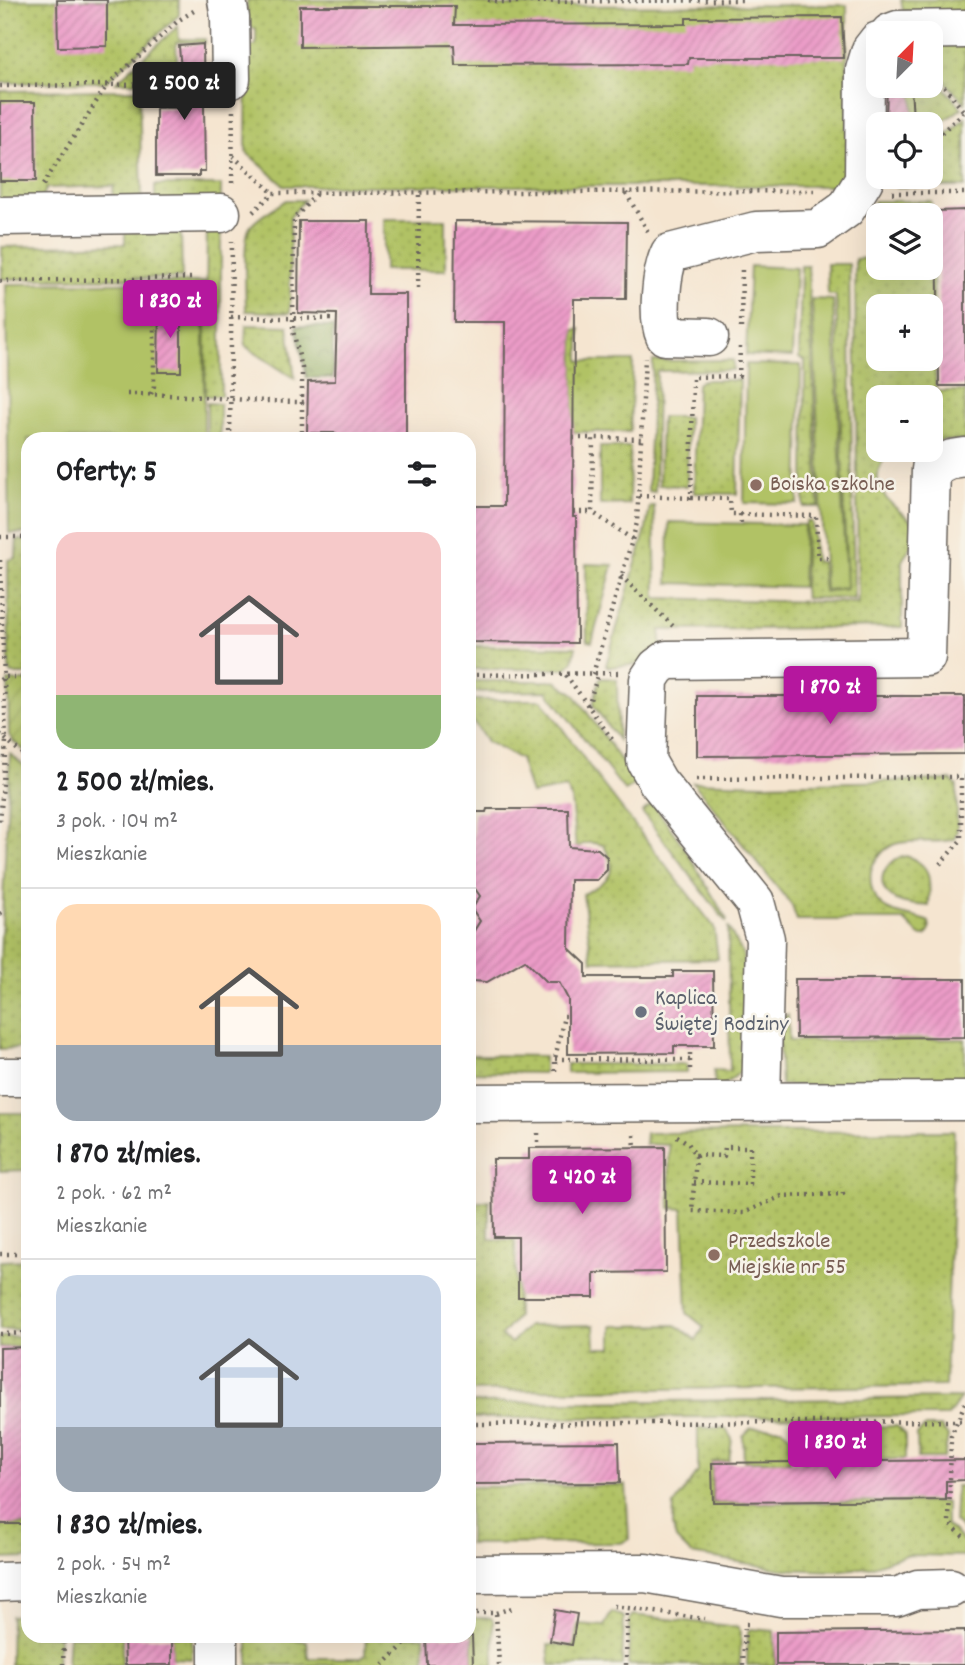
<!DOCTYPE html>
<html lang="pl">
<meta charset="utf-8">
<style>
:root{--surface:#fff;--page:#f6f6f6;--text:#202124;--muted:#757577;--line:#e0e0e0;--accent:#b5179e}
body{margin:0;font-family:Dekko,sans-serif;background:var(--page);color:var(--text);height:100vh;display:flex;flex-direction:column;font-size:26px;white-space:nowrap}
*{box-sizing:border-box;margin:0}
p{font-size:23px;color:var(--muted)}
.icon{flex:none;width:38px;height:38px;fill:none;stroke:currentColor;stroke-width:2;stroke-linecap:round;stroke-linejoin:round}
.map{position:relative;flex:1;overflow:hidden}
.side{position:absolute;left:21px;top:432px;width:455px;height:1211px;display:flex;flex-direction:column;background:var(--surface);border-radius:21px;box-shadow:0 7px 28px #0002}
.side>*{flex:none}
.needle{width:46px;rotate:24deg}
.controls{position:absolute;left:866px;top:21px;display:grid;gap:14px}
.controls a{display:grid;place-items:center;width:77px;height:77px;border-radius:14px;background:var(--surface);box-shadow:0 7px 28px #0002;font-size:35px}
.price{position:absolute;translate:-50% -60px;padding:0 16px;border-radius:7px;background:var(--accent);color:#fff;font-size:23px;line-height:46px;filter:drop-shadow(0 2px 4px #0008)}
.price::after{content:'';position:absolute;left:50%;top:42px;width:21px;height:16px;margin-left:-10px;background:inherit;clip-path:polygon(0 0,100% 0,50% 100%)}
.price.current{background:#222;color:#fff}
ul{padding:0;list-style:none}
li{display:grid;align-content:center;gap:14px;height:371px;padding:0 35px}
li+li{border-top:2px solid var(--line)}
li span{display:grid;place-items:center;height:217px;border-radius:21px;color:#555}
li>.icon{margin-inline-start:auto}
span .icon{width:126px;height:126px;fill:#fffc;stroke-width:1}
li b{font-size:30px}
h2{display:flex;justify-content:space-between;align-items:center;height:84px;padding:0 35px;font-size:30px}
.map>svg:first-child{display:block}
.grass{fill:url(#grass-dots);stroke:#666f40;stroke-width:2;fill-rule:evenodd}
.forest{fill:url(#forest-crowns);stroke:#54623b;stroke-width:2}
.garden{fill:url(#garden-furrows);stroke:#666f40;stroke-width:2}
.pitch{fill:#b1c265;stroke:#666f40;stroke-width:2}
.building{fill:url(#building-hatch)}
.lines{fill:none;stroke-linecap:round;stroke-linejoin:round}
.minor-casing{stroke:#68625b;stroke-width:41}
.path{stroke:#68625b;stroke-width:4.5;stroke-dasharray:2 5;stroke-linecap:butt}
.minor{stroke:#fff;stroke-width:38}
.education-dot{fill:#8d6e63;stroke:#f7f3e8;stroke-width:2.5}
.worship-dot{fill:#6b7280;stroke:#f7f3e8;stroke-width:2.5}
.labels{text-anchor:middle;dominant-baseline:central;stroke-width:5;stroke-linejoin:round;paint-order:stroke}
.education-label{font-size:23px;fill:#785e54;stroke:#f7f3e8;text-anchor:start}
.worship-label{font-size:23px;fill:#5b616d;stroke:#f7f3e8;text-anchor:start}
</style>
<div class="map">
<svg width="965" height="1665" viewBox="0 0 965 1665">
<defs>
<pattern id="grass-dots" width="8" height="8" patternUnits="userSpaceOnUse" patternTransform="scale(1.75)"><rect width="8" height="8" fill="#b1c265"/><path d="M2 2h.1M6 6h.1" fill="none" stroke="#98a657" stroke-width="1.8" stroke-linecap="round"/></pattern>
<pattern id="forest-crowns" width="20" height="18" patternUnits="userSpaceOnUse" patternTransform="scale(1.75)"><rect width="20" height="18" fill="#8ca85a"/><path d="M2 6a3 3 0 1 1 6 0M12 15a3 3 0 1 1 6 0" fill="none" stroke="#72884a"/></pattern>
<pattern id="garden-furrows" width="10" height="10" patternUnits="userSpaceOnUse" patternTransform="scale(1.75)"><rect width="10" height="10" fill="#b1c265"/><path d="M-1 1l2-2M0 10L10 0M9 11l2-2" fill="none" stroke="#98a657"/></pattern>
<pattern id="building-hatch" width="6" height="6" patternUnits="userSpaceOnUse" patternTransform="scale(1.75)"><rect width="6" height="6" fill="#eb9bc7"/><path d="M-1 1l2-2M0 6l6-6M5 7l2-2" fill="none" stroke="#c985aa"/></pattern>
</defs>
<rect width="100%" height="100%" fill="#f7f3e8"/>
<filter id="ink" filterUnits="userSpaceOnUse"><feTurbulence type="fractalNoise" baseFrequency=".0143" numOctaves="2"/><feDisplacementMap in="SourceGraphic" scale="14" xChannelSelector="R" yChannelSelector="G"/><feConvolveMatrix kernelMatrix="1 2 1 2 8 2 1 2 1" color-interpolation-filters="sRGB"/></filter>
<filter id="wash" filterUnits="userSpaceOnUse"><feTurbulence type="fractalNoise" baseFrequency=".00686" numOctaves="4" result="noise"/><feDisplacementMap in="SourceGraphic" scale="28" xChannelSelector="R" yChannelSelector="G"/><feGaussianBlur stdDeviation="1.57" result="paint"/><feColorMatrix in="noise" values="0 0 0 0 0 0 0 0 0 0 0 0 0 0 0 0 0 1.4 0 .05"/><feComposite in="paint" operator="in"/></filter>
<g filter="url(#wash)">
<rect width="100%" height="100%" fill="#f5e5d0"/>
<g class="grass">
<path d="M0 0H179V15L106 82 0 83Z"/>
<path d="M247 0H460L496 6 847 5 848 186H285L246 152 247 46H256V28H247Z"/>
<path d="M901 0H965V15L903 11Z"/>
<path d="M178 26 179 39H205V43L176 42 178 82H116Z"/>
<path d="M931 40 965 41V103L931 67Z"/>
<path d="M931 73 962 108 931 130V124H878L914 121 912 86H931Z"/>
<path d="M139 90 142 198 110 207 114 186 47 188 36 208H0V91Z"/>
<path d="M965 118V187H896L895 180 899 177H931V148Z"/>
<rect x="155" y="185" width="66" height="22"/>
<path d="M286 200H304L290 217V313L246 311C246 294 242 240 250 227 258 216 275 208 286 200Z"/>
<path d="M874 201H931L936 391H965V441L931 440V397H878V450H891C860 485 889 502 916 525L915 539 902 561V627L660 630 662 650 640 664 609 667 606 665 646 529 650 506H654L656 598 858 603 855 259 876 258ZM878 215H931V268H878ZM878 306H931V359H878Z"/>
<rect x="384" y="219" width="62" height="51"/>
<path d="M221 224V396H205L207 225Z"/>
<path d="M125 225 181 232 182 278 2 279V247L125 244Z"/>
<path d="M827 264H849L854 599 805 598 804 589 806 521 812 522 815 561 821 562 824 592 847 589 836 295H828Z"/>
<path d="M801 266H808L819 507H804L805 361 799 358Z"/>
<path d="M246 325 288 326 295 379 245 346Z"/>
<path d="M580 329V361H633L630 432H573L574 330Z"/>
<path d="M733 360V370L657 371 655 492 648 491 653 361Z"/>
<path d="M702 380H740L737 494 694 493 697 384Z"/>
<path d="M207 403 220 404V439H207Z"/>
<path d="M661 417H688L687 486 659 485Z"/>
<path d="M600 447H630L629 504 600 505Z"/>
<path d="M17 540H28V674H12L9 669 8 560 16 558Z"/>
<path d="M586 564 613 565 592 642 587 641Z"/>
<path d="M469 646 576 647 573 661 567 668 561 669H469Z"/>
<path d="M600 678 617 679 618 740 593 705Z"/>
<path d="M469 681H556L574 694 637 783 625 791 547 691 469 692Z"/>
<path d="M469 700H542L600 781 714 927 718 959 592 961 583 894C608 882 621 872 603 845 592 842 584 841 576 849L571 798 566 788 531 794 520 759 487 742 472 720 469 722Z"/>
<path d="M10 754 28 769V1048L0 1049V964Z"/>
<path d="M951 780 957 786V831L954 839C935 845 914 838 895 844 885 848 876 857 872 867 869 877 870 884 873 893 882 917 910 913 929 922L930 930 926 936H920L904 920H797L792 906 693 782 763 784Z"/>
<path d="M653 804 684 847 727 920 726 922 642 812Z"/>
<path d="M906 856C933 865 930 881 929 906 920 905 910 905 901 902 872 892 879 862 906 856Z"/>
<path d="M728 927 743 954 745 1061 744 1069 718 1090H715L714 1070 730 1071Z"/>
<path d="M788 1015 789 1041 965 1039V1088L781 1085 778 1018Z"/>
<path d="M469 1055 544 1056V1073L469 1072Z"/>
<path d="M567 1064H687V1072L567 1073Z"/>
<path d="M0 1113H28V1170L0 1171Z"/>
<path d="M954 1131 945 1386 469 1391V1204L489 1200V1239L515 1240 517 1317 501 1336 511 1343 528 1326 594 1325 595 1348H612V1326L676 1325 696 1340 704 1327 687 1313 683 1209 670 1208 669 1145 645 1144 646 1133Z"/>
<path d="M28 1260V1329L0 1330V1261Z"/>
<path d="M28 1336V1346L0 1347V1337Z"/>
<path d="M961 1398 948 1416 469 1418V1403Z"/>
<path d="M807 1426 839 1427 846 1434V1460H801V1436Z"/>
<path d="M897 1426 905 1434V1459L859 1460V1435L865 1427Z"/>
<path d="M925 1427H940L948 1436 944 1458H918L917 1435Z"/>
<path d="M698 1428H725L732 1439 729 1461 712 1462V1503L946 1502V1525L965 1542V1556L905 1555 870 1567 835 1571 780 1569 691 1554 676 1539 673 1526 674 1505 698 1472Z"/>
<path d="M751 1428H782L790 1436V1461H744L743 1436Z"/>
<path d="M626 1485 629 1539 621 1543 469 1544V1487Z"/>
<path d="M956 1486H965V1532L954 1521Z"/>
<path d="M28 1525V1558L0 1559V1526Z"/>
<path d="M22 1604H28V1636H59L57 1665H10L11 1616 21 1615Z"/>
<path d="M612 1612 624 1617 622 1665H550L548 1645 574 1646 578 1624 604 1626Z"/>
<path d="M633 1615 738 1627 741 1632 740 1665H628L630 1618Z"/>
<path d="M469 1618H491L493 1621 494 1665H473V1634L469 1633Z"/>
<path d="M751 1629 774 1631 775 1665H747L748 1632Z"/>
<path d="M69 1636H122V1665H67Z"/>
<path d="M172 1636H192V1659L172 1658Z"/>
<path d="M248 1636H286L287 1639 307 1641 308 1658H362L365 1654 366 1636H424L425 1665H248Z"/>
</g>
<path class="forest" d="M296 326 333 327V378H307Z"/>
<path class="garden" d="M8 681H28V754L13 741 9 735Z"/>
<g class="pitch">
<path d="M750 266 796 268 792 357 746 355Z"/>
<path d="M204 282V439H28V533H9L6 284Z"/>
<path d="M812 299 833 300 846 588 825 590Z"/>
<path d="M746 364 801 365 798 504 744 503Z"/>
<path d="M669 522 804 525 802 587 668 583Z"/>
</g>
<g id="blocks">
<g class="building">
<path d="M57 0H107V46L58 47Z"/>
<path d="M300 6H455L454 25 686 24V18L842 17 844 58H689L688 64 455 65 454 45 300 47Z"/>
<path d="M203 44 205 171H199V176H156V108H184L179 46Z"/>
<path d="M887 86H911L913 120 886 121Z"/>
<path d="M0 102H35L36 181H0Z"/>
<path d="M965 210V386H939L937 211Z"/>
<path d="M299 221H369L368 294H406V439H336V433H307L308 382 335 381 337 314 298 313Z"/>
<path d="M455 221 627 222 626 299H574L573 517H576L577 643 469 642V506H504L505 322H454Z"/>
<path d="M159 307H181V372H158Z"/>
<path d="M697 696H965V754L697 756Z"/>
<path d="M487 809H568L569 847 598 849 607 857V870L597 880H570L569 948 586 964V977H673V971H713L714 1046H674V1053L568 1054V999L559 982H547L525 960 487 982 473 981 472 934 480 921 472 909 480 896 469 880V855L473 849V812H486Z"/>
<path d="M795 979H965V1037L796 1038Z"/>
<path d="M665 1147 666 1272 594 1273V1297H518V1237H494L493 1159H529V1148Z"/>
<path d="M28 1347V1524H0V1348Z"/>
<path d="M619 1442 620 1483 469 1484V1443Z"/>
<path d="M965 1460V1480L946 1481V1500L713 1502 712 1463Z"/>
<path d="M555 1610 577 1614 572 1645 550 1641Z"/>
<path d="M965 1630V1665H776V1632Z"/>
<path d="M426 1636H472L473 1665H427Z"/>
<path d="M124 1638H172V1665H125Z"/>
</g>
</g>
</g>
<g filter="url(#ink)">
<use href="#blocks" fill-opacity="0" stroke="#68625b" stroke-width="2"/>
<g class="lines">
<g class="minor-casing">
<g id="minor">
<path d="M227 0 230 18 231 79"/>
<path d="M890 33 898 30 965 29"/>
<path d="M0 216 221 213"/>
<path d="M709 337 665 336C657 318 661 271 670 253L756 231 818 229 846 209 864 180 865 70 871 50 878 41"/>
<path d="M0 1077H28"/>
<path d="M761 1101 765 939 755 902 658 782 646 761 649 679 657 667 667 660 926 657 931 469 952 459 965 457"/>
<path d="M469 1103 965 1101"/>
<path d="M469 1574 645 1573 781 1597H896L918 1589 951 1588"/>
<path d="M0 1582 28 1581"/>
<path d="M218 1665V1636"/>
</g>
</g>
<g class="path">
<path d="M488 0 501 2 745 0"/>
<path d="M931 70 965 113"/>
<path d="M0 86 202 84"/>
<path d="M931 142 964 112"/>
<path d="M233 156 273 193"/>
<path d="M232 183 233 108"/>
<path d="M43 185 107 85 179 20 197 9"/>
<path d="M626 193 649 233"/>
<path d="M892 193H965"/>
<path d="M253 212 273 193H284L814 191"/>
<path d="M0 281 194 278"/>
<path d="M418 288 419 193"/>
<path d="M231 317 334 319"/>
<path d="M741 328 742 268"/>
<path d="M740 347 739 376 693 377 691 498 730 499 731 514 816 516 818 558H832"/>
<path d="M127 394C187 394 247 402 307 402"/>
<path d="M151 394 154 386V305L194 304"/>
<path d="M573 438H593"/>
<path d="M230 439 232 241"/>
<path d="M302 439V368L293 331 294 219 317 193"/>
<path d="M639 496 691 498"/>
<path d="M573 512H592"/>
<path d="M740 514 741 523"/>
<path d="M0 537H28"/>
<path d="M632 539 592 512 593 438 641 439"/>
<path d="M0 560 6 741 0 823"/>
<path d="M621 576 676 629"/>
<path d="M593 674 637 523 645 358"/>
<path d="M469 675 619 673"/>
<path d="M566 675 614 742"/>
<path d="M0 680 4 677H28"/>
<path d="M588 706 598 674"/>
<path d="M0 734 28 759"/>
<path d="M696 779 961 777"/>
<path d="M940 864 961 840V777H965"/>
<path d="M0 914 3 912"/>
<path d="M690 1046V1070"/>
<path d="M555 1059 690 1060"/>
<path d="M555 1071V1059L564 1016H568"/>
<path d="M538 1133V1148"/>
<path d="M634 1135 635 1147"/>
<path d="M677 1136 688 1143 696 1157 692 1211 744 1213 782 1196 843 1194 842 1187"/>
<path d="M694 1182 750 1184V1147H725L724 1156 695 1155"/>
<path d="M0 1254H28"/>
<path d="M0 1334 28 1333"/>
<path d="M965 1403 951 1436 949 1523 965 1538"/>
<path d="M469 1424 965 1421"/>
<path d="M614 1606 705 1619"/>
<path d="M469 1613H496L499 1665"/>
<path d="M496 1613 512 1608"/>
<path d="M63 1665 64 1636"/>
<path d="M383 1665 413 1636"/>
<path d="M626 1665 627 1609"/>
<path d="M743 1665 745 1624H749"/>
</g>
<use href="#minor" class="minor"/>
</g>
</g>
<g class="education-dot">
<circle cx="756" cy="485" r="7"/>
<circle cx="714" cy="1255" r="7"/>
</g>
<circle class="worship-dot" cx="641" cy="1012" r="7"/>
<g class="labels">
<g class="education-label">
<text x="770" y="485">Boiska szkolne</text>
<text x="728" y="1242">Przedszkole<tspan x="728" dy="26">Miejskie nr 55</tspan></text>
</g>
<g class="worship-label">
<text x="655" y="999">Kaplica<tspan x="655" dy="26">Świętej Rodziny</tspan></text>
</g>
</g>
</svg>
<div class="controls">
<a><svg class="needle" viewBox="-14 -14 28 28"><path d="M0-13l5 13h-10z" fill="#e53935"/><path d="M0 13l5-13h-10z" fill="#757577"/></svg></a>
<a><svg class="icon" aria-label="locate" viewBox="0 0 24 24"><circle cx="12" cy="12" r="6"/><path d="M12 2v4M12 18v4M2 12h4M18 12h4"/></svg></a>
<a><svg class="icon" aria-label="layers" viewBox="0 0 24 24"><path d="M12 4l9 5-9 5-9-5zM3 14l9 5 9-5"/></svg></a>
<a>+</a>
<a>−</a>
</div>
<b class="price current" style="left:184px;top:122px">2 500 zł</b>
<b class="price" style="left:170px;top:340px">1 830 zł</b>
<b class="price" style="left:830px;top:726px">1 870 zł</b>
<b class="price" style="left:582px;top:1216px">2 420 zł</b>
<b class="price" style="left:835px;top:1481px">1 830 zł</b>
<section class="side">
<h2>Oferty: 5<svg class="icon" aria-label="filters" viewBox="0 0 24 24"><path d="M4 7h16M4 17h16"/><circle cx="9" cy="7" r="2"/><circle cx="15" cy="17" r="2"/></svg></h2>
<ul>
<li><span style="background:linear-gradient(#f6c9c9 75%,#8fb573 0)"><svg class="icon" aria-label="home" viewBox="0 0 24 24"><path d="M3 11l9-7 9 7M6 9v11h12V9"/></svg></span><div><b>2 500 zł/mies.</b><p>3 pok. · 104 m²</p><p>Mieszkanie</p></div></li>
<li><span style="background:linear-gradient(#ffd9b3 65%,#9aa5b1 0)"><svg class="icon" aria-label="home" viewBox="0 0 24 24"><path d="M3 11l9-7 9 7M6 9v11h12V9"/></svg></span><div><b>1 870 zł/mies.</b><p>2 pok. · 62 m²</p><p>Mieszkanie</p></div></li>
<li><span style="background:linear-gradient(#c9d6e8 70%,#9aa5b1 0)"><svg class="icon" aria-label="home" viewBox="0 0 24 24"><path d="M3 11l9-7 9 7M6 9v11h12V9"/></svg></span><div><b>1 830 zł/mies.</b><p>2 pok. · 54 m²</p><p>Mieszkanie</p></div></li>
</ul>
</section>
</div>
